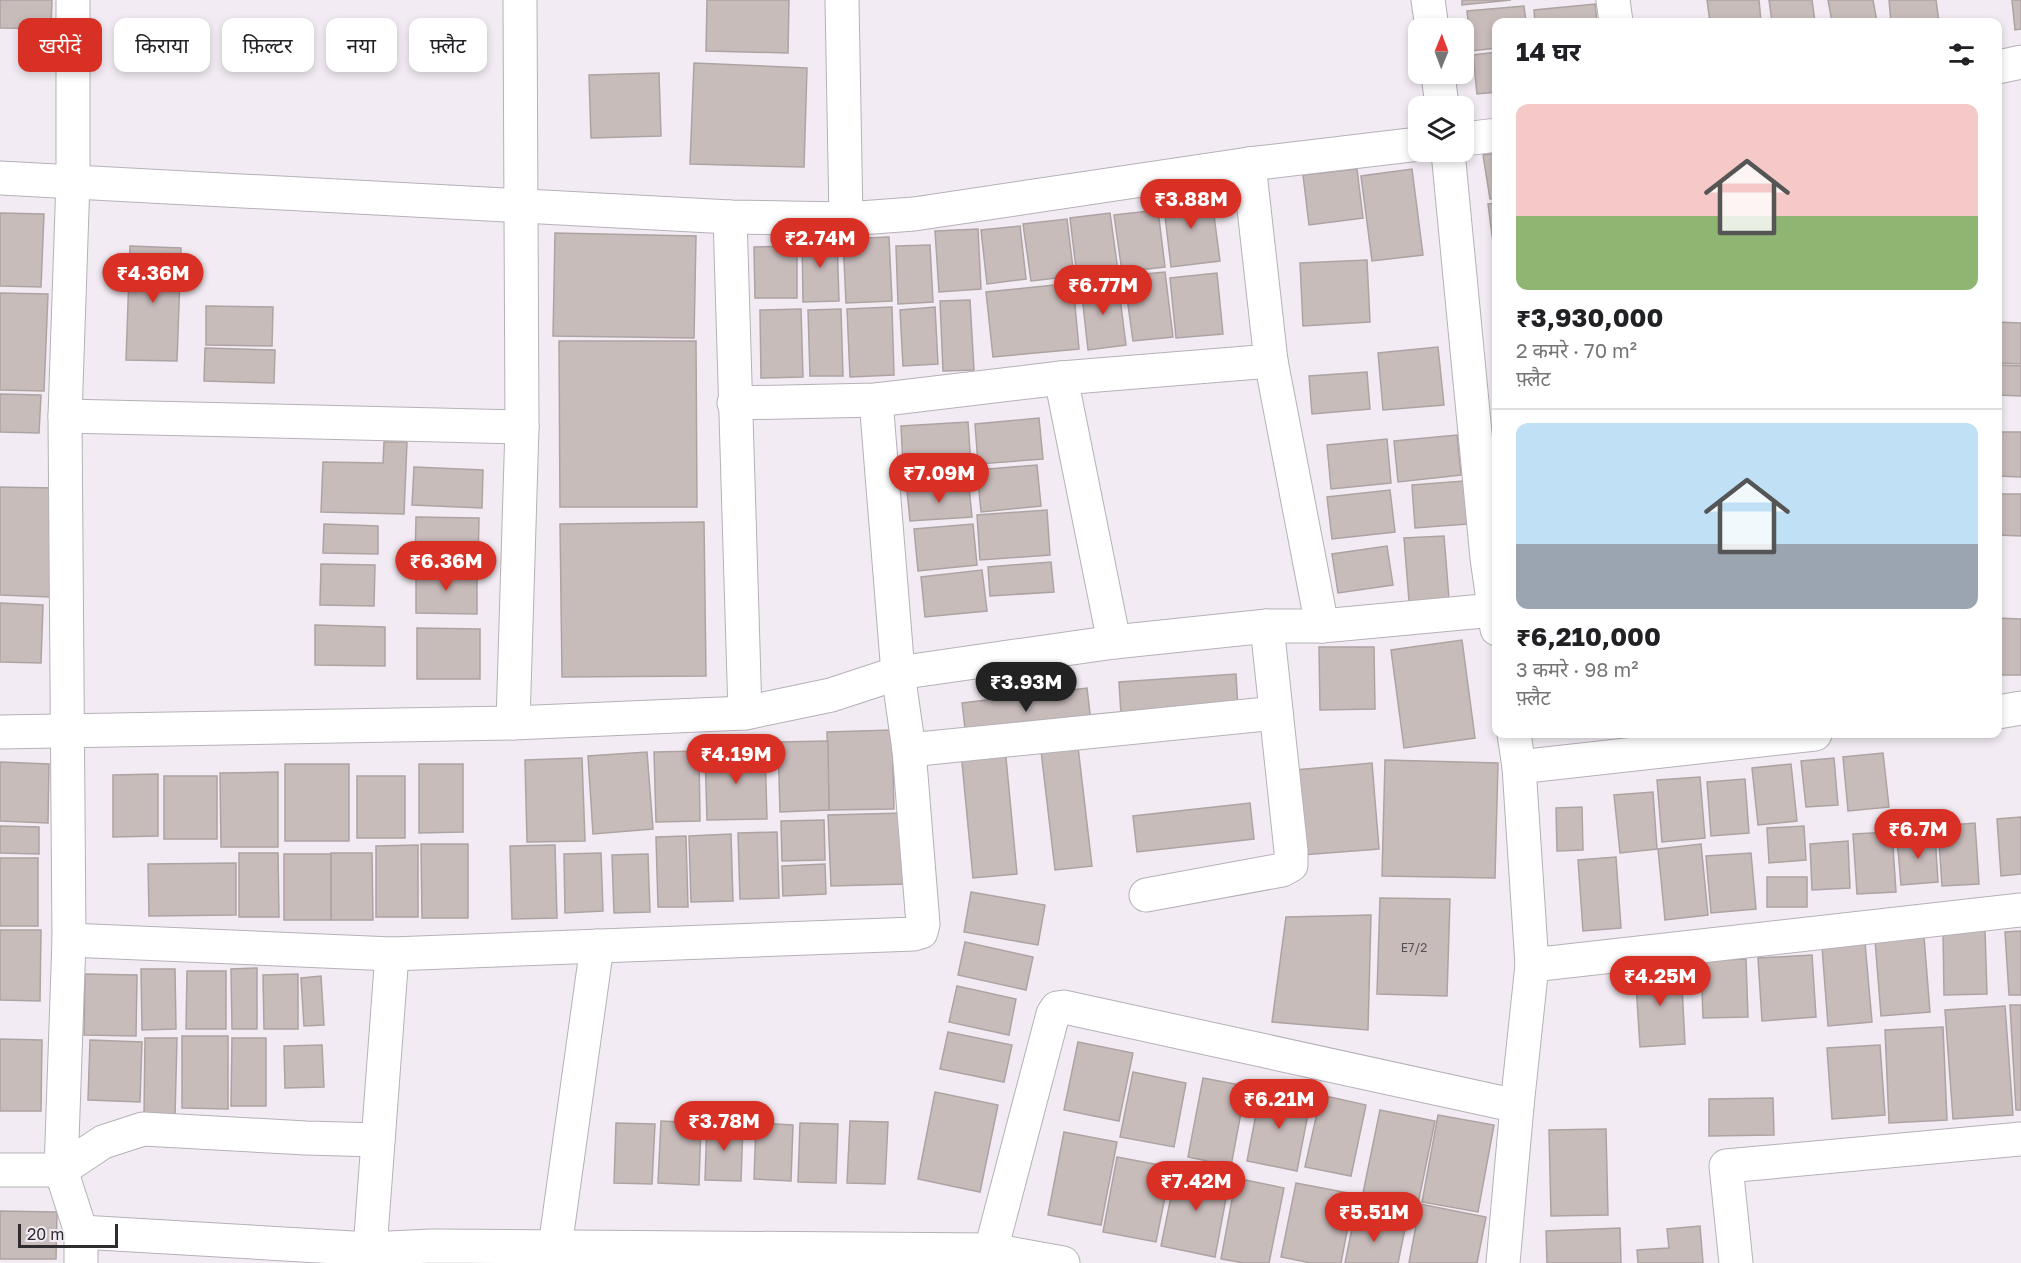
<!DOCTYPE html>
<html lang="hi">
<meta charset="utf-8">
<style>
:root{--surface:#fff;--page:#f6f6f6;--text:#202124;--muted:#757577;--line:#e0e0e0;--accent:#d93025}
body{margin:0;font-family:"Golos Text","Noto Sans Devanagari",sans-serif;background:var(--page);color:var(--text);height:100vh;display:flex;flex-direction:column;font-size:22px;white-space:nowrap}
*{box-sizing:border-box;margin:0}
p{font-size:20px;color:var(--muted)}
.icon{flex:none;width:33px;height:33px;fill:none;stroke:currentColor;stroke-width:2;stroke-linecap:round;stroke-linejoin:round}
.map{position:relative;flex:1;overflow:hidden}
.panel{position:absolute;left:1492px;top:18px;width:510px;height:720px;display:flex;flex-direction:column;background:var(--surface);border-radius:12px;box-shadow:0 3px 9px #0003}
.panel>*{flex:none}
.top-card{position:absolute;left:18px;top:18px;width:570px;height:54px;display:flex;gap:12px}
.needle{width:39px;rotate:1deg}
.tools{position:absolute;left:1408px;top:18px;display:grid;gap:12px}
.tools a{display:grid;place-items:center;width:66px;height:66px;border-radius:12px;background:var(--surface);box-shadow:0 3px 9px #0003;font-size:30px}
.scale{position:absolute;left:18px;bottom:15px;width:100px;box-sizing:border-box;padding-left:6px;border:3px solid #2e2c2f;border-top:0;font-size:16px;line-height:21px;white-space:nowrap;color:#2e2c2f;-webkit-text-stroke:4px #f2ebf3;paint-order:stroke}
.price{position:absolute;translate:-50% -51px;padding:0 14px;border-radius:21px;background:var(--accent);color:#fff;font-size:20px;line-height:39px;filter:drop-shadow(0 2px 3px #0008)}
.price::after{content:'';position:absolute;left:50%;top:36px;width:18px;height:14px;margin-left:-9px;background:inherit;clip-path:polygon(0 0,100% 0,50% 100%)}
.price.on{background:#222;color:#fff}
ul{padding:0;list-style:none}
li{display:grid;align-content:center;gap:12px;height:318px;padding:0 24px}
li+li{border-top:2px solid var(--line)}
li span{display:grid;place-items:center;height:186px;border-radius:12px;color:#555}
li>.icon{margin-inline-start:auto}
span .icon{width:108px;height:108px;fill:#fffc;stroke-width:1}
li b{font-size:26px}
h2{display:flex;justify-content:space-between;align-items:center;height:72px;padding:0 24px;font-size:26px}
.chip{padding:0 21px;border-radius:12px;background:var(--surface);box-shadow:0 3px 9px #0003;font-size:21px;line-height:54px}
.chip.on{background:var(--accent);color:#fff}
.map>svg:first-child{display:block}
.building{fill:#c8bcbb;stroke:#ada3a2;stroke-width:1.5}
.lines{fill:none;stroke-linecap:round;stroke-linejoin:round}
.street-casing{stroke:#b6b0b8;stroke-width:35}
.street{stroke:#fff;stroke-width:33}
.labels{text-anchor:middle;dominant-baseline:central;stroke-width:4.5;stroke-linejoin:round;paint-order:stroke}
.number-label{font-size:12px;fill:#545052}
</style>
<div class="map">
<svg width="2021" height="1263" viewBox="0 0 2021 1263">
<rect width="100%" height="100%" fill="#f2ebf3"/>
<g class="building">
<path d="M0 0H52L51 29 0 28Z"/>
<path d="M707 0H789L788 53 706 51Z"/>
<path d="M1462 0H1511L1462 5Z"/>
<path d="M1707 0H1759L1761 22H1710Z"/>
<path d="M1769 0H1812L1815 22H1772Z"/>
<path d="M1828 0H1873L1877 22H1832Z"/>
<path d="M1889 0H1936L1939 22H1891Z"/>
<path d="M2012 0H2021V29L2015 30Z"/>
<path d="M1595 4 1597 22H1535L1534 10Z"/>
<path d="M1524 6 1526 22H1497V48L1471 51 1467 11Z"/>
<path d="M1497 52V92L1477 94 1473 55Z"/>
<path d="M694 63 807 68 804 167 690 164Z"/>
<path d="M659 73 661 136 591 138 589 75Z"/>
<path d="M1497 153V198L1490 199 1483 155Z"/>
<path d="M1357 169 1363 218 1309 225 1303 175Z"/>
<path d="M1412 169 1423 255 1372 261 1361 176Z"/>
<path d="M1211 193 1220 261 1171 267 1163 199Z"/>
<path d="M1497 203V258H1495L1488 204Z"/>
<path d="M1158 210 1165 267 1122 272 1114 215Z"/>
<path d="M0 213 44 214 41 287 0 286Z"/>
<path d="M1110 213 1118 271 1077 277 1070 218Z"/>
<path d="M1067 219 1074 276 1031 281 1023 224Z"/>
<path d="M1020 226 1026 279 987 284 981 230Z"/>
<path d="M978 229 981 289 939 292 935 231Z"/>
<path d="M555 233 696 236 694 338 553 336Z"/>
<path d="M802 237H837L839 301 803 302Z"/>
<path d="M889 237 892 301 846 303 843 239Z"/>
<path d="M930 245 933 302 898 304 896 246Z"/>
<path d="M130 246 181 248 177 361 126 360Z"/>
<path d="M797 246V298H755L754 247Z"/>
<path d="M1367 260 1370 322 1303 326 1300 263Z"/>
<path d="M1165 272 1173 337 1133 341 1124 276Z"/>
<path d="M1217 273 1223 334 1176 338 1170 278Z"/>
<path d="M1118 282 1126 345 1088 350 1081 287Z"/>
<path d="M1073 283 1079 349 993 357 986 292Z"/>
<path d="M0 293 48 294 44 391 0 390Z"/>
<path d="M970 300 974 370 943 371 940 301Z"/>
<path d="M206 306 273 307 272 346 206 345Z"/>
<path d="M892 307 894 375 850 377 847 309Z"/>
<path d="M935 307 938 364 903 366 900 310Z"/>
<path d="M801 309 803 377 761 378 760 310Z"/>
<path d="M841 309 843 376H810L808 310Z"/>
<path d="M1998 322 2021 323V364L1998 363Z"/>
<path d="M559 341H696L697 507H560Z"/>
<path d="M1438 347 1444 405 1383 410 1378 353Z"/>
<path d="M205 348 275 350 274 383 204 381Z"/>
<path d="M1998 365 2021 366V396L1998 395Z"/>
<path d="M1367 372 1370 409 1312 414 1309 376Z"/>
<path d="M0 394 41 395 39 433 0 432Z"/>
<path d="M1039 418 1043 459 978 464 975 424Z"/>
<path d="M968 422 972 481 904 486 901 426Z"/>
<path d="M1998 432H2021V477L1998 476Z"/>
<path d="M1457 435 1461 475 1398 482 1394 441Z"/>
<path d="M1387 439 1391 483 1331 489 1327 445Z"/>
<path d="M384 442H407L404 514 321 512 323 462 383 463Z"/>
<path d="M1037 465 1041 506 981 512 977 470Z"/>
<path d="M414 467 483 470 482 508 412 505Z"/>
<path d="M1464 481 1467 524 1415 528 1412 485Z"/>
<path d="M0 487 53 488 50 597 0 595Z"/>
<path d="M969 487 972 517 910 521 907 491Z"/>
<path d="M1390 490 1395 532 1332 539 1327 497Z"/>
<path d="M1998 494H2021V536L1998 535Z"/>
<path d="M1047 510 1050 555 980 560 977 515Z"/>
<path d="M416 517 479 518 478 565H415Z"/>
<path d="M704 522 706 676 562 677 560 524Z"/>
<path d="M324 524 378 526V554L323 553Z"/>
<path d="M973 524 977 565 918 571 914 529Z"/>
<path d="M1444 536 1449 599 1409 601 1404 538Z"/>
<path d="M1387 546 1393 585 1338 593 1332 554Z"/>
<path d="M1051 562 1054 592 990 596 988 567Z"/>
<path d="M321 564 375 565 374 606 320 605Z"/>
<path d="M416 569 477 570V614L416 613Z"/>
<path d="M982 570 987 611 925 617 921 577Z"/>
<path d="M0 603 43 605 41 663 0 662Z"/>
<path d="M1998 618 2021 619V675H1998Z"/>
<path d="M315 625 385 627V666L315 665Z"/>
<path d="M417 628 480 629V679H417Z"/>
<path d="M1462 640 1475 738 1404 748 1391 650Z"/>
<path d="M1319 647H1374L1375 709 1320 710Z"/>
<path d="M1236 674 1238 708 1121 715 1119 682Z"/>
<path d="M1087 688 1091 722 966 737 962 703Z"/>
<path d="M892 730 894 809 829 810 827 732Z"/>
<path d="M828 741 829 810 780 812 778 742Z"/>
<path d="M1005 747 1017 874 973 878 961 752Z"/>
<path d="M1078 747 1092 866 1055 870 1041 751Z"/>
<path d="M765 750 767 819 707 820 705 751Z"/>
<path d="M699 751 700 821 656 822 654 752Z"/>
<path d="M647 752 653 829 593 834 588 756Z"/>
<path d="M1883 753 1889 807 1848 811 1843 757Z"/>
<path d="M582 758 585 841 527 842 525 760Z"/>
<path d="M1834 758 1838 805 1806 807 1801 761Z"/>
<path d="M1385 760 1498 763 1495 878 1382 876Z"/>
<path d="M0 762 49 764 48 823 0 821Z"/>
<path d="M1372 763 1379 849 1302 855 1295 770Z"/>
<rect x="285" y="764" width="64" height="77"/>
<path d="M419 764H463V832L419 833Z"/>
<path d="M1791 764 1797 821 1758 825 1752 768Z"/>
<path d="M278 772V847H221L220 773Z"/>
<path d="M158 774V836L113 837V775Z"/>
<rect x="164" y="776" width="53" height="63"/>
<rect x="357" y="776" width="48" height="62"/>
<path d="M1700 777 1705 838 1662 842 1657 780Z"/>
<path d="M1745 779 1749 833 1711 836 1707 782Z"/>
<path d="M1653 792 1657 849 1620 853 1614 795Z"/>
<path d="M1250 803 1254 839 1137 852 1133 816Z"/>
<path d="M1582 807 1583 850 1557 851 1556 808Z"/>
<path d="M904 813 906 884 831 886 828 815Z"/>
<path d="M2021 817V874L2001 876 1997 819Z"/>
<path d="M824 820 825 860 782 861 781 821Z"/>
<path d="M1975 823 1979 884 1942 886 1938 826Z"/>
<path d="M0 826 39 827V854L0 853Z"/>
<path d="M1804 826 1806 860 1769 863 1767 828Z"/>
<path d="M777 832 779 898 740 899 738 833Z"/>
<path d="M1892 832 1896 892 1857 894 1853 834Z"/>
<path d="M731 834 733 901 691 902 689 836Z"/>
<path d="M1935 835 1938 882 1901 885 1897 838Z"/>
<path d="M686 836 688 907H658L656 837Z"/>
<path d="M1848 841 1850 888 1812 890 1810 844Z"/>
<path d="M421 844H468V918H422Z"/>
<path d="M1701 844 1708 915 1665 920 1658 849Z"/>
<path d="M418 845V917H376V846Z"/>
<path d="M555 845 557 918 512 919 510 846Z"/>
<path d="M239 853H278L279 917H239Z"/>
<path d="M331 853H372L373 920H331Z"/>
<path d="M601 853 603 911 565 913 564 854Z"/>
<path d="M1751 853 1756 909 1711 913 1706 856Z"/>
<rect x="284" y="854" width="47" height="66"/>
<path d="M648 854 650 912 614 913 612 855Z"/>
<path d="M1616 857 1621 928 1583 931 1578 860Z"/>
<rect x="0" y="858" width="38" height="68"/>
<path d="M236 863V915L149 916 148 864Z"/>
<path d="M825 864 826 894 783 896 782 866Z"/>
<rect x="1767" y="877" width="40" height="30"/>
<path d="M971 892 1045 905 1038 945 964 932Z"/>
<path d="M1380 898 1450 899 1447 996 1377 994Z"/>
<path d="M1371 915 1368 1030 1272 1022 1286 917Z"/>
<path d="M0 930H41L40 1001 0 1000Z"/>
<path d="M1985 930 1987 994 1944 995 1943 931Z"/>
<path d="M2021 931V995H2009L2005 932Z"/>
<path d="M1924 937 1930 1012 1881 1016 1875 940Z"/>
<path d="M965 942 1033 957 1026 990 958 975Z"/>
<path d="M1865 943 1872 1022 1828 1026 1822 947Z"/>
<path d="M1812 955 1816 1017 1762 1021 1758 958Z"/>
<path d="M1746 959 1748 1017 1703 1018 1701 961Z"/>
<path d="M1681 967 1685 1044 1640 1047 1635 969Z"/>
<path d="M257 968V1029H232L231 969Z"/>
<path d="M141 969H175L176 1029 142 1030Z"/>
<path d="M187 971H226V1029H186Z"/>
<path d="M85 974 137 975 136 1036 84 1035Z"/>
<path d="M298 974V1029H264L263 975Z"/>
<path d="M321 976 324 1025 304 1026 301 978Z"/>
<path d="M957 986 1016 999 1009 1035 949 1022Z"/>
<path d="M2010 1005H2021V1110H2016Z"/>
<path d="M2005 1006 2013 1115 1953 1119 1945 1010Z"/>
<path d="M1943 1027 1947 1120 1889 1123 1885 1030Z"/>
<path d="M948 1032 1012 1045 1004 1082 940 1069Z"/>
<path d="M182 1036H228V1109L182 1108Z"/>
<path d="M145 1038H177L175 1117 144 1116Z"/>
<path d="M232 1038H266V1106H231Z"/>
<path d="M0 1039 42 1040 41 1111H0Z"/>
<path d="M90 1040 142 1042 140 1102 88 1100Z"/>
<path d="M1078 1042 1133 1053 1119 1121 1064 1110Z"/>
<path d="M322 1045 324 1087 285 1088 284 1046Z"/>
<path d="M1880 1045 1885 1115 1832 1119 1827 1048Z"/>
<path d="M1133 1072 1186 1083 1174 1147 1120 1137Z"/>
<path d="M1203 1078 1246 1086 1231 1166 1188 1157Z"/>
<path d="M1261 1088 1311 1098 1297 1171 1247 1161Z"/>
<path d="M935 1092 998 1105 980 1192 918 1179Z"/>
<path d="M1321 1095 1366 1105 1351 1176 1305 1167Z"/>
<path d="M1773 1098 1774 1135 1709 1136V1099Z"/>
<path d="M1380 1110 1435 1121 1418 1204 1363 1193Z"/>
<path d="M1438 1115 1494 1125 1478 1212 1422 1202Z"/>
<path d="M661 1121 701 1123 699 1185 658 1183Z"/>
<path d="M850 1121 888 1122 885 1184 847 1183Z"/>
<path d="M707 1122 743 1124 741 1181 705 1180Z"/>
<path d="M616 1123 655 1124 652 1184 614 1183Z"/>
<path d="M756 1123 793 1125 791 1181 754 1179Z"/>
<path d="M800 1123 838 1124 836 1183 798 1182Z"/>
<path d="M1606 1129 1608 1215 1551 1216 1549 1130Z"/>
<path d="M1064 1132 1117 1142 1101 1225 1048 1215Z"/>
<path d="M1117 1157 1171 1167 1156 1242 1103 1232Z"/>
<path d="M1177 1167 1230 1177 1215 1257 1161 1246Z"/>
<path d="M1236 1178 1284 1188 1269 1263H1244L1221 1259Z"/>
<path d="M1296 1183 1354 1194 1341 1263H1311L1281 1257Z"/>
<path d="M1420 1204 1486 1217 1477 1263H1409Z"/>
<path d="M0 1211 57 1212 56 1259H0Z"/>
<path d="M1354 1219 1405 1229 1398 1263H1345Z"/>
<path d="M1700 1226 1703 1263H1638L1637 1250 1669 1248 1667 1229Z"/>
<path d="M1620 1228 1621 1263H1547L1546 1231Z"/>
</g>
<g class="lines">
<g class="street-casing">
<g id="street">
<path d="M73 0V180L65 416 69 940 61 1170 81 1232V1263"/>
<path d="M842 0 846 219"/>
<path d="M1428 0 1432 28"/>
<path d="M1613 0 1616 22"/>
<path d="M1998 67 2021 62"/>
<path d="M1438 74 1442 106"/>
<path d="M1464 139 1497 135"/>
<path d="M1448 152 1487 558 1497 629"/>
<path d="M1249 164 1271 361 1322 626"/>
<path d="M0 178 730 217 846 219 914 214 1249 164 1419 144"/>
<path d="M730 217 745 713"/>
<path d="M1061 378 1114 642"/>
<path d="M734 403 876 400 1061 378 1271 361"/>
<path d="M65 416 522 427"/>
<path d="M1998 712 2021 708"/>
<path d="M513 723 522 427 520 0"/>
<path d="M0 732 513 723 745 713 831 695 898 673 1114 642 1267 626H1322L1494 610"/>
<path d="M909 750 1276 713"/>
<path d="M1519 767 1815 734"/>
<path d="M1146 895 1282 870 1291 865V851L1267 626"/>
<path d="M69 940 392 954 914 934 921 932 923 924 909 750 898 673 876 400"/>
<path d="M1532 965 2021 910"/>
<path d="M0 1170H61L103 1142 143 1129 306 1138 378 1140"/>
<path d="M81 1232 370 1249 431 1246 991 1250 1063 1263"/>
<path d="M555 1247 597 946"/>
<path d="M370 1249 392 954"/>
<path d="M989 1263 991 1250 1053 1014 1057 1008 1064 1007 1517 1106"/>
<path d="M1503 1263 1517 1106 1532 965 1519 767 1514 734"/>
<path d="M1736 1263 1726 1166 2021 1139"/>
</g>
</g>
<use href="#street" class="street"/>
</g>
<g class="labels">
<g class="number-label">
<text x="1414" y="947">E7/2</text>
</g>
</g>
</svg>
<div class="tools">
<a><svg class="needle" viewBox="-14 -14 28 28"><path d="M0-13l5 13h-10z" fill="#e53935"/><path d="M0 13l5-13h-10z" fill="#757577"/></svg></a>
<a><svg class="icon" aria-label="layers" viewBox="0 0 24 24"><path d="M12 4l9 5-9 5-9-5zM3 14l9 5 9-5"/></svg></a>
</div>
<div class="scale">20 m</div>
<b class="price" style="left:1191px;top:230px">₹3.88M</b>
<b class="price" style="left:820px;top:269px">₹2.74M</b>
<b class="price" style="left:153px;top:304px">₹4.36M</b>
<b class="price" style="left:1103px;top:316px">₹6.77M</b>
<b class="price" style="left:939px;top:504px">₹7.09M</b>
<b class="price" style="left:446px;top:592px">₹6.36M</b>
<b class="price on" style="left:1026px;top:713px">₹3.93M</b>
<b class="price" style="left:736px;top:785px">₹4.19M</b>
<b class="price" style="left:1918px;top:860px">₹6.7M</b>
<b class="price" style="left:1660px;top:1007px">₹4.25M</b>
<b class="price" style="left:1279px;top:1130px">₹6.21M</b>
<b class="price" style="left:724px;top:1152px">₹3.78M</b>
<b class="price" style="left:1196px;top:1212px">₹7.42M</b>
<b class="price" style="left:1374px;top:1243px">₹5.51M</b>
<div class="top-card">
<a class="chip on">खरीदें</a>
<a class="chip">किराया</a>
<a class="chip">फ़िल्टर</a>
<a class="chip">नया</a>
<a class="chip">फ़्लैट</a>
</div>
<section class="panel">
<h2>14 घर<svg class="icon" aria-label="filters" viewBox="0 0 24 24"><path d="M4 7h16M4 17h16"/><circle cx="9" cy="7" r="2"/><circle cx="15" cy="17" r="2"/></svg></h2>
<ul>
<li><span style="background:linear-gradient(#f6c9c9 60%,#8fb573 0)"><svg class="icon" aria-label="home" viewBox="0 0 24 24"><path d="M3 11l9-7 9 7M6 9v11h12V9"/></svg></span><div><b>₹3,930,000</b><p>2 कमरे · 70 m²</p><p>फ़्लैट</p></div></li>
<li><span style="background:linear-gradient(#bfe0f5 65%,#9aa5b1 0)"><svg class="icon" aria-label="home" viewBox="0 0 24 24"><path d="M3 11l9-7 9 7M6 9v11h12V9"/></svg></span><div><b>₹6,210,000</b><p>3 कमरे · 98 m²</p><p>फ़्लैट</p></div></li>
</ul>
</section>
</div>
